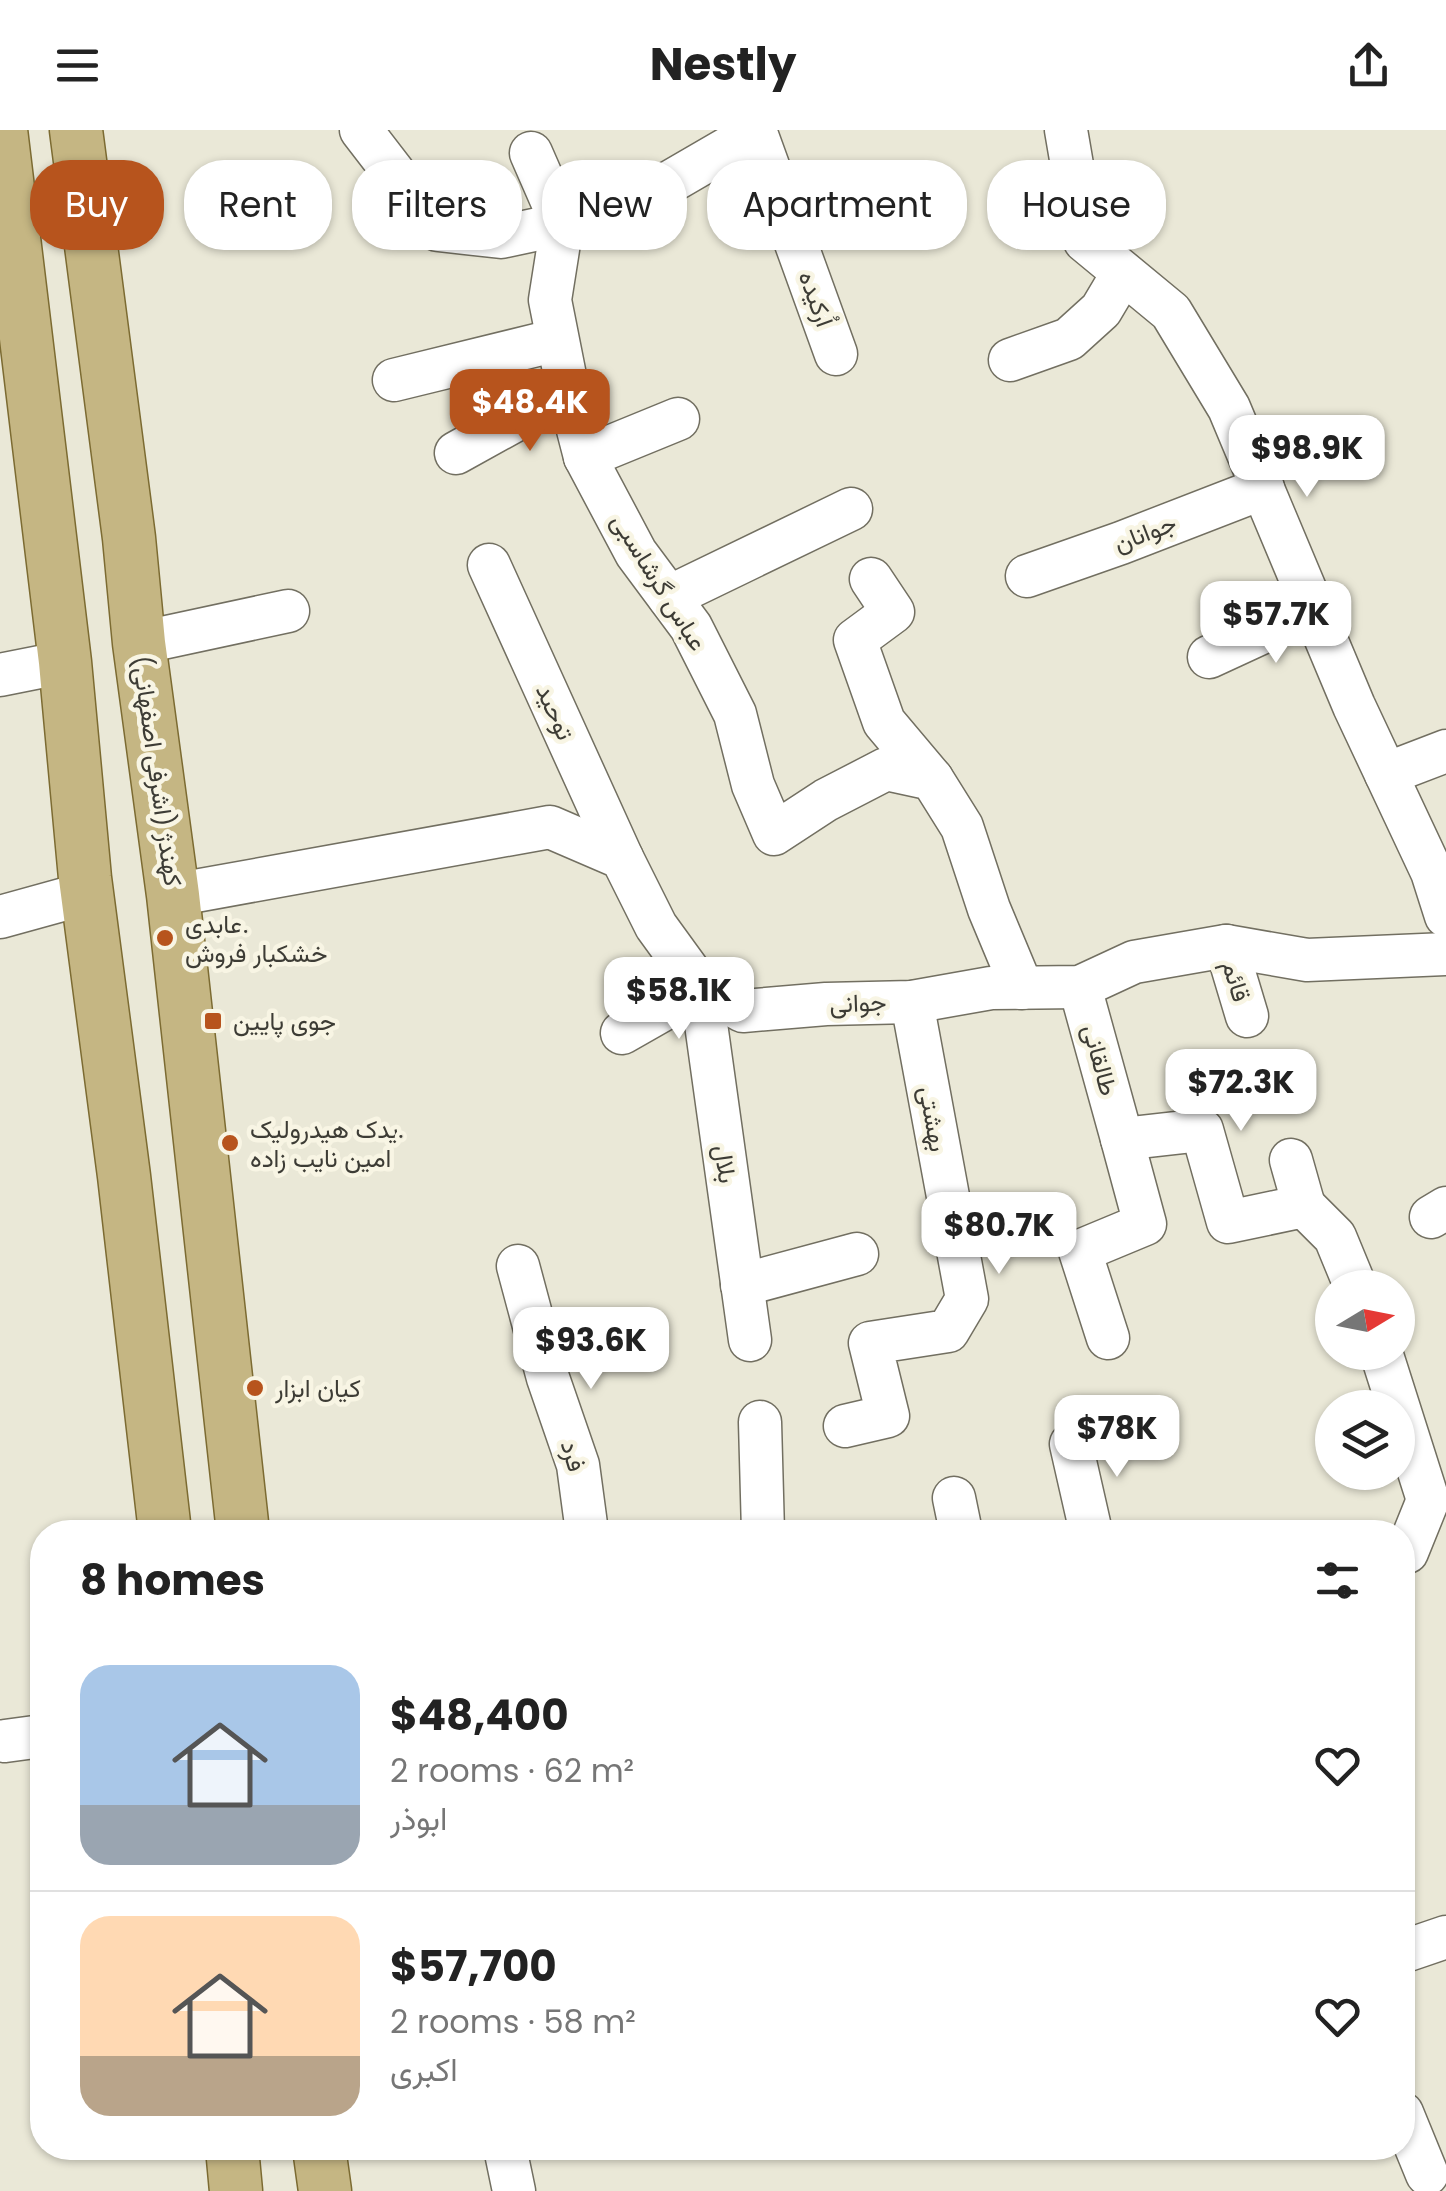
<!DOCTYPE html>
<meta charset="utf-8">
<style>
:root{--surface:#fff;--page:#f2f2f2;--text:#222;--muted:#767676;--line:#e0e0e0;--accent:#b7541d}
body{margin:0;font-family:Poppins,Vazirmatn,sans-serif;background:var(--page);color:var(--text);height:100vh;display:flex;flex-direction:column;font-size:38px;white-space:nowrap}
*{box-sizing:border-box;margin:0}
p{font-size:32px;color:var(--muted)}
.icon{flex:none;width:55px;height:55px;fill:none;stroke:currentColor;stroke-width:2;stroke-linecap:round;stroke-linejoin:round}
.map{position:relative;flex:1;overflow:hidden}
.side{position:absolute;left:30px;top:1390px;width:1385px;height:640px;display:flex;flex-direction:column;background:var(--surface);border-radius:40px;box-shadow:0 2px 8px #0004}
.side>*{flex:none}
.guide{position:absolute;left:30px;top:30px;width:1388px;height:90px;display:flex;gap:20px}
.needle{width:65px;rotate:80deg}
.buttons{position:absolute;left:1315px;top:1140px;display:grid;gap:20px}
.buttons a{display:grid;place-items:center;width:100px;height:100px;border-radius:50%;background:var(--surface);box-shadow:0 2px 8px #0004;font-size:50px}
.price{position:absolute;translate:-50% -85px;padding:0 22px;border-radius:20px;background:#fff;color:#222;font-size:32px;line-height:65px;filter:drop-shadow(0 2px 5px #0008)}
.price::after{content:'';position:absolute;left:50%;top:60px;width:30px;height:22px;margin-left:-15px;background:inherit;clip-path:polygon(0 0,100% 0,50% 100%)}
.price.selected{background:var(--accent);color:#fff}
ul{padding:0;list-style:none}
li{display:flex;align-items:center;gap:30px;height:250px;padding:0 50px}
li+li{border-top:2px solid var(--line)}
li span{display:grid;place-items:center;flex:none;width:280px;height:200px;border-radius:30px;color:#555}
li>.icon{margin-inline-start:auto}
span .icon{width:120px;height:120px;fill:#fffc;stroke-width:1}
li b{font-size:42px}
h2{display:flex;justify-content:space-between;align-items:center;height:120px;padding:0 50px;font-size:42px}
.chip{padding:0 35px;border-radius:40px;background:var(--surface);box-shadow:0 2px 8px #0004;font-size:35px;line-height:90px}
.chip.selected{background:var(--accent);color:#fff}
header{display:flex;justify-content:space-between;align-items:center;height:130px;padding:0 50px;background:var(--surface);font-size:45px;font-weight:700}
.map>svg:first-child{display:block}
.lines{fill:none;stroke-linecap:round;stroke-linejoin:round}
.minor-casing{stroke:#726f61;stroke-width:45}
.major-casing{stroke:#7c6b32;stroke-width:55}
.minor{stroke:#fff;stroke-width:42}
.major{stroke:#c5b683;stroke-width:52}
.poi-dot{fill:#b7541d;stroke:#f8f5e4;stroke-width:4}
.labels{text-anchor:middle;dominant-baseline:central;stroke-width:9;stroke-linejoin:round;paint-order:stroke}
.street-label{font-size:25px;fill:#3d3c35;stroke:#f8f5e4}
.poi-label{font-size:25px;fill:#3d3c35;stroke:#f8f5e4;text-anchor:start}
</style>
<header><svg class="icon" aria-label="menu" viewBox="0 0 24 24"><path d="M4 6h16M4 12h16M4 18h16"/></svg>Nestly<svg class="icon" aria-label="share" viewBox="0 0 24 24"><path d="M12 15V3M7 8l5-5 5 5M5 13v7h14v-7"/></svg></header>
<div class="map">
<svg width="1446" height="2061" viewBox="0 0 1446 2061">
<rect width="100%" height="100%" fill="#eae8d7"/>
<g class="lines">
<g class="minor-casing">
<g id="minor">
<path d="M361 0 438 100 501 107 562 94 646 66 732 16 750 0"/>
<path d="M755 0 836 224"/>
<path d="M1066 0 1085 111 1171 182 1229 278 1354 576 1432 742 1446 786"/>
<path d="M531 23 562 94 550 170 568 261 585 327 636 423 691 497 735 584 753 655 774 704 826 670 886 639 932 649 962 697 989 779 1022 858"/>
<path d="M1010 230 1069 209 1101 180 1123 143"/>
<path d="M394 250 557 210"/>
<path d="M456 323 568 261"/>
<path d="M585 327 678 289"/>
<path d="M489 435 622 728"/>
<path d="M1027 446 1121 413 1263 358"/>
<path d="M871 449 893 482 855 510 884 592 932 649"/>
<path d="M669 467 851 379"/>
<path d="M139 513 288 481"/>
<path d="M1209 527 1313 479"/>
<path d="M0 545 65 532"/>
<path d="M1386 644 1446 621"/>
<path d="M173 765 550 697 622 728 656 796 701 858 743 881 826 874 912 872 991 858 1080 857 1134 832 1226 816 1307 830 1446 824"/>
<path d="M0 787 87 763"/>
<path d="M1226 816 1247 886"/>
<path d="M1080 857 1122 1009 1202 1000 1228 1092 1304 1076 1335 1107 1356 1158"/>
<path d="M622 903 701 858 750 1210"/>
<path d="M1291 1030 1304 1076"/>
<path d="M1431 1087 1446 1078"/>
<path d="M518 1136 548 1248 578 1335 587 1402"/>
<path d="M742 1155 857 1124"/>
<path d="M1108 1208 1080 1121 1145 1094 1122 1009"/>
<path d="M1381 1222 1428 1370"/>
<path d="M760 1292 763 1402"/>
<path d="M845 1296 888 1286 870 1213 948 1201 967 1169 912 872"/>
<path d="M1071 1314 1091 1402"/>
<path d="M954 1368 961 1402"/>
<path d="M1402 1424 1407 1422 1428 1370"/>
<path d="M5 1611 42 1606"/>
<path d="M1402 1822 1446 1807"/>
<path d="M1402 1983 1427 2044"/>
<path d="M505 2018 514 2061"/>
</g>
</g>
<g class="major-casing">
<g id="major">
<path d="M1 0 65 532 85 748 124 1046 165 1402"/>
<path d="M76 0 129 408 139 513 173 765 243 1402"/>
<path d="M232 2018 236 2061"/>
<path d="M319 2018 325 2061"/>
</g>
</g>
<use href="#minor" class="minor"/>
<use href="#major" class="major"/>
</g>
<g class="poi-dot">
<circle cx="165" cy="808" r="10"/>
<rect x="203" y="881" width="20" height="20" rx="5"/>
<circle cx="230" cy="1013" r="10"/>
<circle cx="255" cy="1258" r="10"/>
</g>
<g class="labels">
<g class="street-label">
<text transform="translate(816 169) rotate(70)">اُرکیده</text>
<text transform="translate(1145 403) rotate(-21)">جوانان</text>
<text transform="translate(659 452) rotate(58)">عباس گرشاسبی</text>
<text transform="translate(555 582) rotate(66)">توحید</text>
<text transform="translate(157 641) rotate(82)">کهندژ (اشرفی اصفهانی)</text>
<text transform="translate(1236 851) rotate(73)">قائم</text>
<text transform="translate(858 873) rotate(-2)">جوانی</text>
<text transform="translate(1100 930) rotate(75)">طالقانی</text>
<text transform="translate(933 989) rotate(80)">بهشتی</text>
<text transform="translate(725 1034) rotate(82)">بلال</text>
<text transform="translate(573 1326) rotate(74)">فرد</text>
</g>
<g class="poi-label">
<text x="185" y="794">عابدی.<tspan x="185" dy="29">خشکبار فروش</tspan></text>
<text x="233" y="891">جوی پایین</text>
<text x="250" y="999">یدک هیدرولیک.<tspan x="250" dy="29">امین نایب زاده</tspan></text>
<text x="275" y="1258">کیان ابزار</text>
</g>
</g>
</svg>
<div class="buttons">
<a><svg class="needle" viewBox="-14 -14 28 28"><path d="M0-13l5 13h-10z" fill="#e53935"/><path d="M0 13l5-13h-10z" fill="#767676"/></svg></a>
<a><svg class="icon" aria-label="layers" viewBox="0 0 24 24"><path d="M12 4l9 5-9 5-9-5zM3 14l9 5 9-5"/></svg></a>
</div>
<b class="price selected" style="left:530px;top:324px">$48.4K</b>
<b class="price" style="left:1307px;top:370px">$98.9K</b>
<b class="price" style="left:1276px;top:536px">$57.7K</b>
<b class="price" style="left:679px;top:912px">$58.1K</b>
<b class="price" style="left:1241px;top:1004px">$72.3K</b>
<b class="price" style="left:999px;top:1147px">$80.7K</b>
<b class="price" style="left:591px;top:1262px">$93.6K</b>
<b class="price" style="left:1117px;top:1350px">$78K</b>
<div class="guide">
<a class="chip selected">Buy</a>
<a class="chip">Rent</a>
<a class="chip">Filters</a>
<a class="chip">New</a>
<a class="chip">Apartment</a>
<a class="chip">House</a>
</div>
<section class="side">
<h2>8 homes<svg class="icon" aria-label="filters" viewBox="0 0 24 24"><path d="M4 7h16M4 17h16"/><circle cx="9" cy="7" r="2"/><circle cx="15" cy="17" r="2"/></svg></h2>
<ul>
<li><span style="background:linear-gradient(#a9c7e8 70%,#9aa5b1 0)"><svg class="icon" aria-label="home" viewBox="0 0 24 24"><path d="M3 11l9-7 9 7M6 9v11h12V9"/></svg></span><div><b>$48,400</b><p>2 rooms · 62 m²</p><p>ابوذر</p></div><svg class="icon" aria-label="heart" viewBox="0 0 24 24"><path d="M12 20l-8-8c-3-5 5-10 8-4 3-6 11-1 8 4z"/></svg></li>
<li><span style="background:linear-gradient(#ffd9b3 70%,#b9a48a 0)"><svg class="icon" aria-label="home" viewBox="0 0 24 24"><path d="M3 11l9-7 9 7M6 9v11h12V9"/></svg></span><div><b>$57,700</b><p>2 rooms · 58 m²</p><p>اکبری</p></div><svg class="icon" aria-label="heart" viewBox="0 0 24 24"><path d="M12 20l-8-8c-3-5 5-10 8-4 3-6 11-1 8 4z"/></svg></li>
</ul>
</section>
</div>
